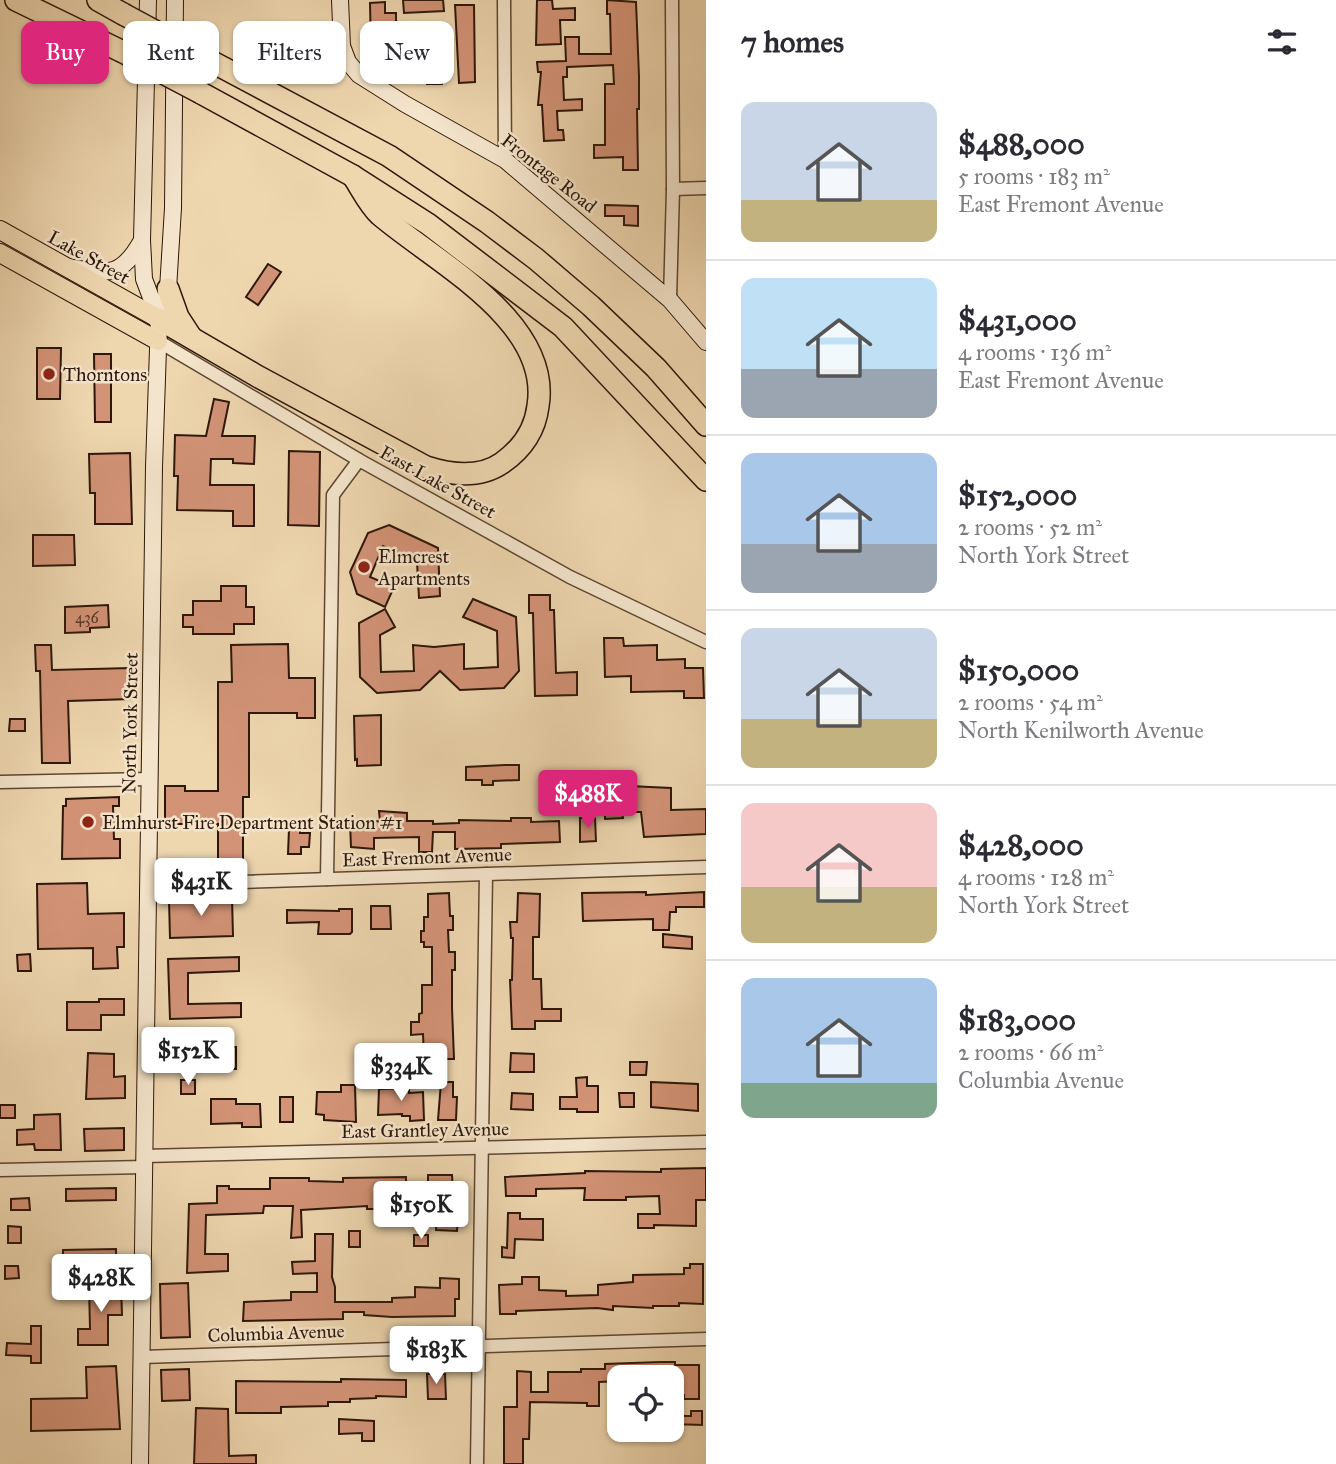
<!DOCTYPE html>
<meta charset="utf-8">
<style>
:root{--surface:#fff;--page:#f7f7f7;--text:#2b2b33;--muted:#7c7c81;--line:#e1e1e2;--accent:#db2777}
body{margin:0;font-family:"IM FELL Great Primer",serif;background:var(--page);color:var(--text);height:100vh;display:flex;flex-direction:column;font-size:26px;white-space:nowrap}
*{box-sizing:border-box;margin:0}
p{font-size:23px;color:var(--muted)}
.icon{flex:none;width:38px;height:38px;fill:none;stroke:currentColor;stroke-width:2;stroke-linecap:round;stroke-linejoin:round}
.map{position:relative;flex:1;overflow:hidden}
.panel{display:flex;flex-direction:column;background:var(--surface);width:630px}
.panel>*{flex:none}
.guide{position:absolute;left:21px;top:21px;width:579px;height:63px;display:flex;gap:14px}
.buttons{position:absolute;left:607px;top:1365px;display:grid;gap:14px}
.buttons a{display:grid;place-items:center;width:77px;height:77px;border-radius:14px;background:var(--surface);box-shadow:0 2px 5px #0004;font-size:35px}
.price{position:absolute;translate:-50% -60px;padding:0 16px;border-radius:7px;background:#fff;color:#222;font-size:23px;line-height:46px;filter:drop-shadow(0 2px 4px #0008)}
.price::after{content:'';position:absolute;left:50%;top:42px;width:21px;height:16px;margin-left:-10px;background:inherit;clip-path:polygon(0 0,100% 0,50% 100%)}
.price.selected{background:var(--accent);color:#fff}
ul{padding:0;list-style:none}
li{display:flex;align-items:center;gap:21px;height:175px;padding:0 35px}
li+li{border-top:2px solid var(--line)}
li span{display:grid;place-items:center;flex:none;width:196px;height:140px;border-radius:14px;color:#555}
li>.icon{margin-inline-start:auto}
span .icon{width:84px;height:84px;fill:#fffc;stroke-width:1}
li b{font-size:30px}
h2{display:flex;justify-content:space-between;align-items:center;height:84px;padding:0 35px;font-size:30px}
.pill{padding:0 24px;border-radius:14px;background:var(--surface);box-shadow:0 2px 5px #0004;font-size:24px;line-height:63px}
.pill.selected{background:var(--accent);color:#fff}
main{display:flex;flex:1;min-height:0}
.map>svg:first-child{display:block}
.building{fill:#d39377;stroke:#2d1708;stroke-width:2}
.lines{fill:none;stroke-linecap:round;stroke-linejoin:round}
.street-casing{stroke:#5d4732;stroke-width:15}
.secondary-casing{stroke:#2d1708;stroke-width:18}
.primary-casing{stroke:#2d1708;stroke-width:20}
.highway-casing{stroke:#2d1708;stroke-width:24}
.street{stroke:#f4e4cb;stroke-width:12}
.secondary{stroke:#f4e4cb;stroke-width:16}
.primary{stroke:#eed6af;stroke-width:18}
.highway{stroke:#eed6af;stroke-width:21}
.highway-bridge-casing{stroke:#2d1708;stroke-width:24;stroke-linecap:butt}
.highway-bridge{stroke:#eed6af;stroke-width:21}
.poi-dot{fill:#8f2418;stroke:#f4e4cb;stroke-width:2.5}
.labels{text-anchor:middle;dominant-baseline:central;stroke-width:5;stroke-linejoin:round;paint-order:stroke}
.number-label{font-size:16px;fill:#563624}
.street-label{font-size:19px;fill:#2d1708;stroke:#f4e4cb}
.poi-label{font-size:19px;fill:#2d1708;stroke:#f4e4cb;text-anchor:start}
</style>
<main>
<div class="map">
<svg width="706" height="1464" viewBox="0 0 706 1464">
<rect width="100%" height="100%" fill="#eed6af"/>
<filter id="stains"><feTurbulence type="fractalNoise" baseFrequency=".00286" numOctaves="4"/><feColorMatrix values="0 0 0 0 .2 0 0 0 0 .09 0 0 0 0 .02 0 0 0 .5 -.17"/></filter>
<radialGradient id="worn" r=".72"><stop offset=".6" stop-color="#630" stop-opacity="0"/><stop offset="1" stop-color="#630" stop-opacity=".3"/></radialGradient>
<g class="building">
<path d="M403 0H443L444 11 404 13Z"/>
<path d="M537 0H552L553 9 575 8V20H560L561 44 536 45Z"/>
<path d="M607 0 636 2 639 76V109H637L638 170H623V157L594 158V145H605V84H614L613 65 567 67V77H563L564 100 582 99V110L557 111 558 130H563L564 140 544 141 542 105H538L541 72H538L537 62 566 61 565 37H579V54H611L610 14H607Z"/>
<path d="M385 2V13H396V50H371L370 3Z"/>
<path d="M455 5H474L475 82 459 83Z"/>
<rect x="427" y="68" width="15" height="16"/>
<path d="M605 205 638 206V226L624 225V216H605Z"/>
<path d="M268 264 281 272 258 305 246 297Z"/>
<path d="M37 348H61L60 399H37Z"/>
<path d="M94 354H111V422H95Z"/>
<path d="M214 399 229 402 222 436H255L254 464 233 463V459H211L210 485H254V526H233V511L177 510 178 476H174L175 435 206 436Z"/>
<path d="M289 451 320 452 319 526 288 525Z"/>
<path d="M130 453 132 524H95V493H90L89 454Z"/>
<path d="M389 525 438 548 440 596 419 598 417 562 383 546 370 577 394 587 385 607 357 594 350 572 368 533Z"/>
<path d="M33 535H74L75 565 33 566Z"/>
<path d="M221 586H246V607H254V624H234V634H193V627H183V615H193V601H221Z"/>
<path d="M529 595H550V610H554L556 673 577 672V695L535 696 533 613H529Z"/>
<path d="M473 599 516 617 519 671 504 688 460 690 440 671 420 690 377 693 360 677 359 623 385 609 395 627 380 635 381 672 414 671 413 645 434 647 464 644V669L498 667 497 631 463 617Z"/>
<path d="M108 605 109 627 90 628V632L65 633V607Z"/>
<path d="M604 638H623L624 646 657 645V660L685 659V668H703L704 698H684V691L631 692V676L605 677Z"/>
<path d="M288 644 289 678H315V718H297V713H249V797H243V866H218V824H165V786H185V791H218V682H232L231 645Z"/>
<path d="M35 645H51L52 670 131 668V699L68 701 70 763H42L40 671H36Z"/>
<path d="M381 715V765L357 766V759L355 760 354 716Z"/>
<path d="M10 719H25V731H9Z"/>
<path d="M505 765H519V780L493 781V785H482V780H466V767Z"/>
<path d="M614 775H629V786L671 788V810L706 809V834L644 837 641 812H622L623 818 605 819 604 786 614 785Z"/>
<path d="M119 797V806H113L114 839H120V858L62 859 63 806H66V799Z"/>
<path d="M379 811 407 813V821H433V824L459 823V820L511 821V818H531V822L559 821 560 842 501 844V848L455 849V832H433L432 852H419V837L374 838V849L351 847 350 822 380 821Z"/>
<path d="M580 818H595L596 841 580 842Z"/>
<path d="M289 829H300V833H310L309 847H301V854H288Z"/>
<path d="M87 883 88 914 124 913V947H117L118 968 93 969V948L38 949 37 884Z"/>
<path d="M646 892V895L704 892V907H676V912H670L669 930H653V919L583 921 582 893Z"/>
<path d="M449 893 450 916H453V930H448L449 952H455V970H452V1008L454 1059H424L423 1034 411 1035V1022H419V1014L422 1013V985H432V947H424V942H421V931H424V917H428V894Z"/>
<path d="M518 893 540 894 539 937H533V979H541L542 1009H561V1021H535V1029H512L510 980H512L513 938H511L510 922H517Z"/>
<path d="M232 898 233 936 170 938 169 900Z"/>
<path d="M371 906H390L391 929H371Z"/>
<path d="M339 909H352V932L350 934H318L319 922 287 923V910L339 911Z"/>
<path d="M663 934 692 937V949L663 947Z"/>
<path d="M30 954 31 971H18L17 955Z"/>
<path d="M239 957V971L188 973V1004L241 1003V1017L170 1019 168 959Z"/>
<path d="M99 999H124V1015H101V1030H67V1002H99Z"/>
<rect x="220" y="1047" width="16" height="22"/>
<path d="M194 1048V1063L164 1064V1049Z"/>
<path d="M88 1053 114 1054V1077L125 1076V1098L86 1099Z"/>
<path d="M511 1053 534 1054V1072H510Z"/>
<path d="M630 1062H647L646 1075H630Z"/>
<path d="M587 1077V1086H598V1112H577V1109H560V1097H577L576 1078Z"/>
<rect x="181" y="1080" width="14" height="14"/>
<path d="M441 1082H453V1097H457L456 1120H438Z"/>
<path d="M651 1082 698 1084V1111L651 1107Z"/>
<path d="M341 1085H355L356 1122 324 1120V1115L316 1114 317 1092H341Z"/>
<path d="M409 1088V1093L423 1092 424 1120 410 1121V1116H402V1114L378 1115 379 1089Z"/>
<path d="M512 1093 533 1094V1110L511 1109Z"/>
<path d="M619 1093H634V1107H620Z"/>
<rect x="280" y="1097" width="13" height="25"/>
<path d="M211 1099H236V1104H260L261 1127H242V1123L211 1124Z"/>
<rect x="0" y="1105" width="15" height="13"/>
<path d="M60 1114 61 1150H35L34 1144 17 1145V1130L34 1129V1115Z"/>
<path d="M124 1128V1150L85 1151 84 1129Z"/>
<path d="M706 1168V1200H696V1226L654 1225V1228H638V1214H660L659 1196 626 1197V1200H584L585 1188 536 1189V1196H506L505 1177 585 1173V1171L661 1172V1169Z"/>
<path d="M428 1175H452L453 1191 431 1192V1198L406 1199V1204L381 1205V1209H367V1206L301 1210 302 1237 291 1238 293 1206H264L263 1213 206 1215 205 1254H228V1271L187 1273 189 1204 217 1203V1186H229V1189H270V1178H309V1181L343 1182V1178L406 1177V1187L428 1186Z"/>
<path d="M116 1188V1200L66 1201V1189Z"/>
<path d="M29 1198 30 1210H11V1199Z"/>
<path d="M437 1212 458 1213 457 1231 436 1230Z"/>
<path d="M508 1213H520V1219H543V1240L515 1239 514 1258 502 1257V1247L507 1248Z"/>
<path d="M8 1226 21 1227V1243H8Z"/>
<rect x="349" y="1231" width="11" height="16"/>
<path d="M315 1234H333L332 1277 335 1287V1302H392V1298L415 1297V1287L440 1288V1278L459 1279V1299H455V1316L392 1317 364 1315V1312H343V1319L243 1321 244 1302 291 1300V1292H317V1273L293 1274 292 1262 315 1261Z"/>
<rect x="414" y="1235" width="14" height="11"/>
<path d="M116 1249V1267L63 1268V1250Z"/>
<path d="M690 1264H703V1304L679 1303V1306H653V1308L613 1306V1310L597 1308 516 1311V1314H500L499 1285 522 1284V1277H539V1290L566 1291V1296L598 1295V1285L633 1282V1275L684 1274V1268H690Z"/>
<path d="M5 1266H18L19 1278 5 1279Z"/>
<path d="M188 1283 190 1337 161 1338 160 1284Z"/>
<path d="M89 1285H121L122 1315H108V1345H78V1329H90Z"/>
<path d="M31 1326H41V1363H31V1356L6 1355 7 1343 31 1344Z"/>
<path d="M660 1362H675V1365H699V1399H684V1395H672V1377H620V1381L599 1382V1406H587V1403L530 1402 529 1439H523V1464H504V1407H517V1371L531 1372V1392H548V1372H581V1369H605V1364Z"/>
<path d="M116 1366 120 1429 31 1431V1399L87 1398 86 1367Z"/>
<path d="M189 1369 190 1400 162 1401 161 1370Z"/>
<path d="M427 1374H445L446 1399H428Z"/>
<path d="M341 1379 406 1380V1397L376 1396V1398L350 1399V1402H328V1406L281 1407V1413H236V1381L341 1382Z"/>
<path d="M196 1408 228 1409 229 1456 256 1455V1464H194Z"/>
<path d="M691 1411H702V1425L672 1424V1416H691Z"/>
<path d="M339 1419 374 1421V1441H362V1433L339 1434Z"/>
</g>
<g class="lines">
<g class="street-casing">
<g id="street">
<path d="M504 0 505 160"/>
<path d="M673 189 706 188"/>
<path d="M670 300 673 189 672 0"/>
<path d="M158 341 359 460 570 577 706 642"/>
<path d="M0 782 150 779"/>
<path d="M327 879 333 495 359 460"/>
<path d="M148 885 706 867"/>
<path d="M144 1156 706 1142"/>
<path d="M0 1170 144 1167"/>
<path d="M142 1357 706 1339"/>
<path d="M477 1464 486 874"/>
</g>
</g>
<g class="secondary-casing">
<g id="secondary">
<path d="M148 0 142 240 144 279 159 319"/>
<path d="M340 0 342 46 348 62 359 75 405 104 505 160 670 300 706 342"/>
<path d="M68 267C108 274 121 278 142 240"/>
<path d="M140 1464 154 467 159 319 168 289 173 208 175 0"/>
</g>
</g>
<g class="primary-casing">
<g id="primary">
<path d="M0 230 159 319"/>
<path d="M0 253 158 341"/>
</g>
</g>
<g class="highway-casing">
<g id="highway">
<path d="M16 0 121 51"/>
<path d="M98 0 123 14"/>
<path d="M203 57 389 156 487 222 536 259 591 306 656 368 706 425"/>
<path d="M201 93 353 176 428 224 563 327 706 480"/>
<path d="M168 289 178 317 191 337"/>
<path d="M159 319 257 376 426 467C451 475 479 479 502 463 522 449 535 431 538 406 552 321 435 262 380 215 369 205 361 188 353 176"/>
</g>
</g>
<use href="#street" class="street"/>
<use href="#secondary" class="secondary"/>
<use href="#primary" class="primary"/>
<use href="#highway" class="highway"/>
<g class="highway-bridge-casing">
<g id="highway-bridge">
<path d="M123 14 203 57"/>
<path d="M121 51 201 93"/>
</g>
</g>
<use href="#highway-bridge" class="highway-bridge"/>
</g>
<g class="poi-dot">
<circle cx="49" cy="374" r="7"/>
<circle cx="364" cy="567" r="7"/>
<circle cx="88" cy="822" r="7"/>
</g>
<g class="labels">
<g class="number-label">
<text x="87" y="617">436</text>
</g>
<g class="street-label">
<text transform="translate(549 173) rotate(38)">Frontage Road</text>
<text transform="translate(89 257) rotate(29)">Lake Street</text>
<text transform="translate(438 482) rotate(29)">East Lake Street</text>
<text transform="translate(130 723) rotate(-89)">North York Street</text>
<text transform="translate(427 857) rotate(-2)">East Fremont Avenue</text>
<text transform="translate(425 1130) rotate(-1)">East Grantley Avenue</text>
<text transform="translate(276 1333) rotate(-2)">Columbia Avenue</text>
</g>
<g class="poi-label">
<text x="63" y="374">Thorntons</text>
<text x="378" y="556">Elmcrest<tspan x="378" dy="22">Apartments</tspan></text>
<text x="102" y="822">Elmhurst Fire Department Station #1</text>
</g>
</g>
<rect width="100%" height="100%" filter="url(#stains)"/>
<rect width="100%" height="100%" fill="url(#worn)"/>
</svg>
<div class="buttons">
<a><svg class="icon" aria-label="locate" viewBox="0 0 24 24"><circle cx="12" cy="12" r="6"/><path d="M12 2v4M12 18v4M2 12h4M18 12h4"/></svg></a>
</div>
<b class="price selected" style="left:588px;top:830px">$488K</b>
<b class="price" style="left:201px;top:918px">$431K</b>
<b class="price" style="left:188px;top:1087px">$152K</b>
<b class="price" style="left:401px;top:1103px">$334K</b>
<b class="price" style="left:421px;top:1241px">$150K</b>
<b class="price" style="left:101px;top:1314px">$428K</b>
<b class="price" style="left:436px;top:1386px">$183K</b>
<div class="guide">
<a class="pill selected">Buy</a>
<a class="pill">Rent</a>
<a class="pill">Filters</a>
<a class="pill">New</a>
</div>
</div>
<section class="panel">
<h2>7 homes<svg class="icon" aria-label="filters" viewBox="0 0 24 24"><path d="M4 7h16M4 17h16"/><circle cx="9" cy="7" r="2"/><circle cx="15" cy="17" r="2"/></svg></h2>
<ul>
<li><span style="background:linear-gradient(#c9d6e8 70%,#c2b280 0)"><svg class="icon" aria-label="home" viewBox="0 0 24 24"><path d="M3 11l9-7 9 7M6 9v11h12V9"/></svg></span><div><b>$488,000</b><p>5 rooms · 183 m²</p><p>East Fremont Avenue</p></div></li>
<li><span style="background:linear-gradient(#bfe0f5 65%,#9aa5b1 0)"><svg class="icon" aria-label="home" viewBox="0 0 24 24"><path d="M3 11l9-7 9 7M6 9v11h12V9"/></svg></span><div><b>$431,000</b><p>4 rooms · 136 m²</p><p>East Fremont Avenue</p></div></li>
<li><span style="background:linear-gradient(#a9c7e8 65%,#9aa5b1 0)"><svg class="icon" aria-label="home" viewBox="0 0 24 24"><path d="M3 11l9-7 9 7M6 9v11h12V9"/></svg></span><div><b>$152,000</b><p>2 rooms · 52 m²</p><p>North York Street</p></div></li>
<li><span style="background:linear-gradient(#c9d6e8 65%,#c2b280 0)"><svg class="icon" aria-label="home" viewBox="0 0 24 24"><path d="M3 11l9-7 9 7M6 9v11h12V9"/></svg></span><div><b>$150,000</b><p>2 rooms · 54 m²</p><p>North Kenilworth Avenue</p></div></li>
<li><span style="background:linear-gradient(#f6c9c9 60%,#c2b280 0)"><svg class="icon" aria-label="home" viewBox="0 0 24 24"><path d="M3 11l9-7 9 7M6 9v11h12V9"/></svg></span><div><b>$428,000</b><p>4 rooms · 128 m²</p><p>North York Street</p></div></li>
<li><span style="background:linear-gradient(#a9c7e8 75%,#7fa58c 0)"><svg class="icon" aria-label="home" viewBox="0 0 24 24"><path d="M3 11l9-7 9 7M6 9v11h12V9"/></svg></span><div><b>$183,000</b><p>2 rooms · 66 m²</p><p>Columbia Avenue</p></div></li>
</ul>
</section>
</main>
